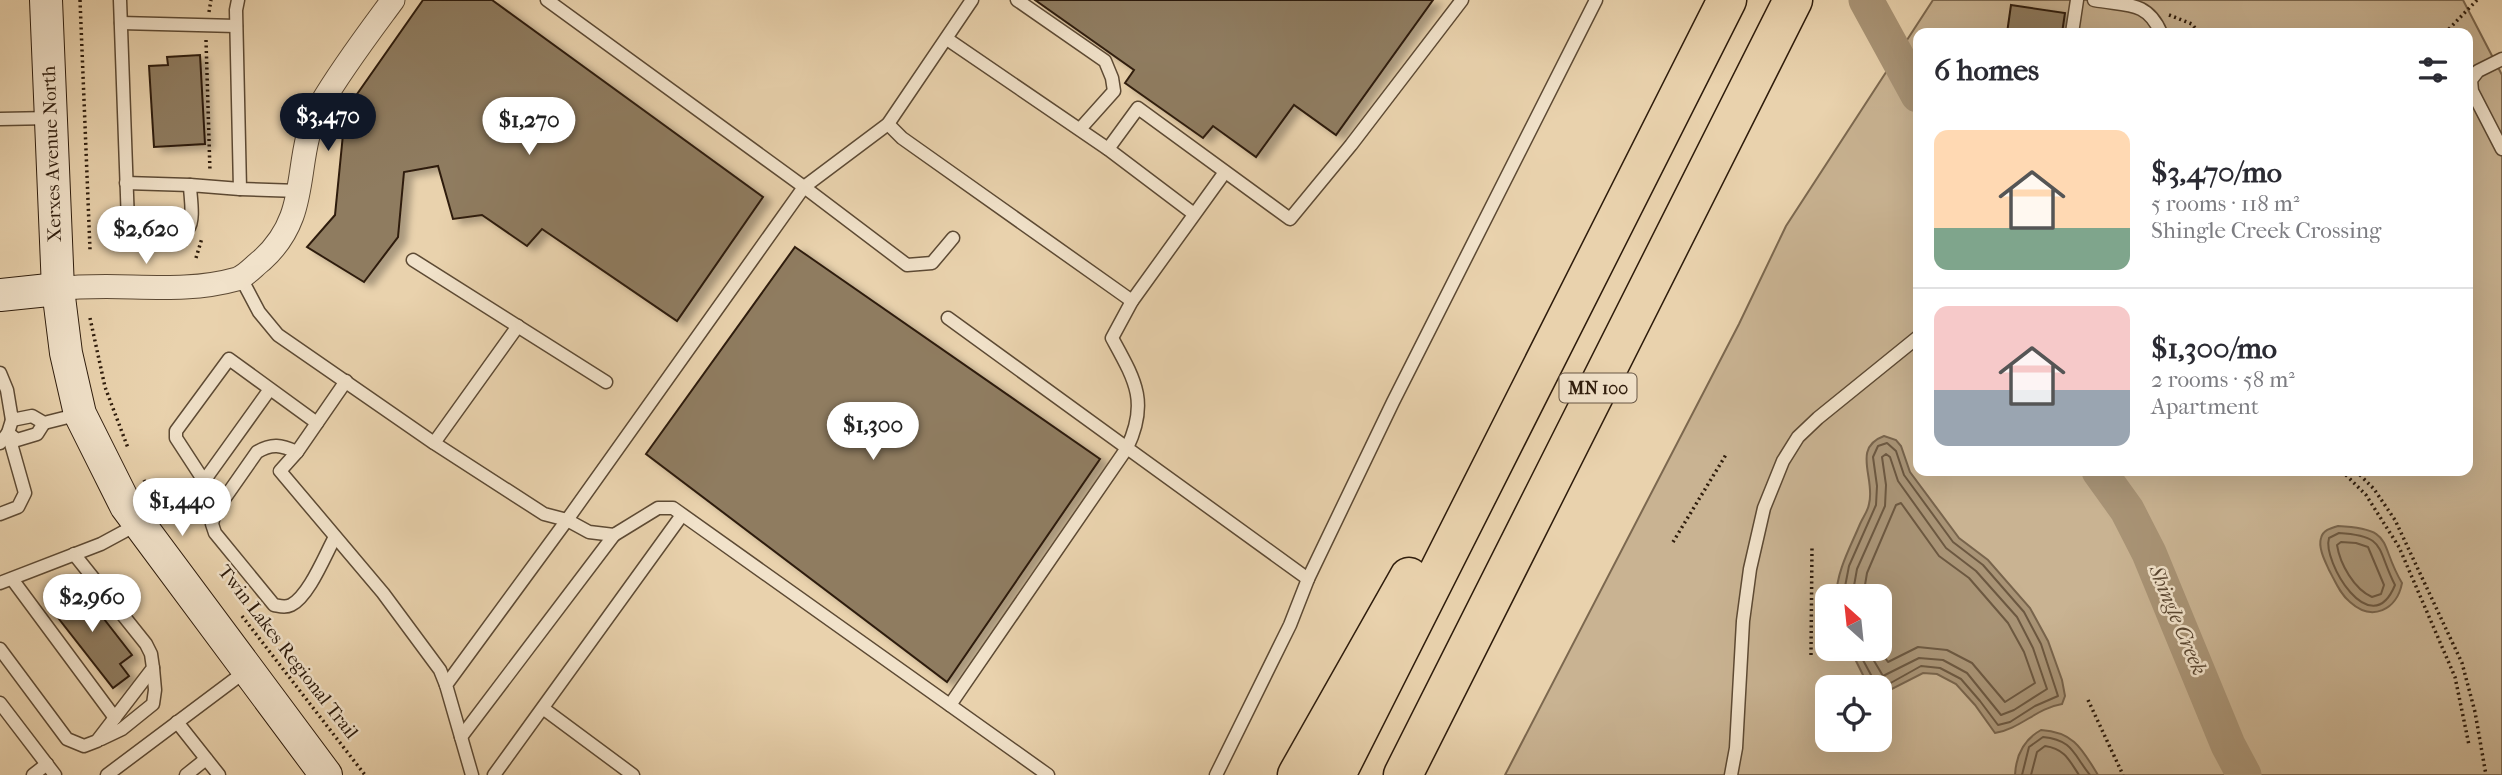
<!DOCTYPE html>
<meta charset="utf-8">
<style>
:root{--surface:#fff;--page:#f7f7f7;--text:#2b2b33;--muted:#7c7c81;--line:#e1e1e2;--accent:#111827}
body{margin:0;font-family:"IM FELL French Canon",serif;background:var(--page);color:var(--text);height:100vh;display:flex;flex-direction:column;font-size:26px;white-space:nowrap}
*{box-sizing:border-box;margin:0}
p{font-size:23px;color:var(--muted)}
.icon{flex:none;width:38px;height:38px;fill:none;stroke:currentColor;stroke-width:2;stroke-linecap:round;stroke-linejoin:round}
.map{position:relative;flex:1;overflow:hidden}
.sheet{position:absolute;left:1913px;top:28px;width:560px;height:448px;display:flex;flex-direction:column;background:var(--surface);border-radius:14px;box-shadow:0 7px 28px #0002}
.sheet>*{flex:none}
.needle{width:46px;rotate:333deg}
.tools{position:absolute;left:1815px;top:584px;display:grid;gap:14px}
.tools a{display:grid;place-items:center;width:77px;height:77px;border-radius:14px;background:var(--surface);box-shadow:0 7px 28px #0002;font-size:35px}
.price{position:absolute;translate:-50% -60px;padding:0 16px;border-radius:24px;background:#fff;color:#222;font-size:23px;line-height:46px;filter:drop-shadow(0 2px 4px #0008)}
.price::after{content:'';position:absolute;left:50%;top:42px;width:21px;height:16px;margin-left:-10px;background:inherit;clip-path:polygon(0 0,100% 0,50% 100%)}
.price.current{background:var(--accent);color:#fff}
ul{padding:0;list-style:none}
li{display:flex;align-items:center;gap:21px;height:175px;padding:0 21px}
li+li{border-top:2px solid var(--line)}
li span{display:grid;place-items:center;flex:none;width:196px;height:140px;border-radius:14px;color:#555}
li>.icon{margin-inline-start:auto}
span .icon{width:84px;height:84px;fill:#fffc;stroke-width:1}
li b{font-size:30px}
h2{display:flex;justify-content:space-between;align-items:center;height:84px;padding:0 21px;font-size:30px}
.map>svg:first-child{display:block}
.green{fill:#c9b392;stroke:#7c684f;stroke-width:2;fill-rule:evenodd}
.water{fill:#a99476;stroke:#78644c;stroke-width:2}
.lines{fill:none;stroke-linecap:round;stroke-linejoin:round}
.shore{stroke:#6c5841;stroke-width:2}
.river{stroke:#a99476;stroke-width:35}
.building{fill:#8f7b60;stroke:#2e1c0c;stroke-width:2;filter:url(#shadow)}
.lane-casing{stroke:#5d4a34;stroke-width:15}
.street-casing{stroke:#5d4a34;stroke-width:25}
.secondary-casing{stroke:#2e1c0c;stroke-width:34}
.highway-casing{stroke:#2e1c0c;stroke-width:41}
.path{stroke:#2e1c0c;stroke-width:3.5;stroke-dasharray:2 3.5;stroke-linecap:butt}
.lane{stroke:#f1e2ca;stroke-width:12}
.street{stroke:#f1e2ca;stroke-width:23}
.secondary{stroke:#f1e2ca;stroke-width:32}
.highway{stroke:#e9d2ad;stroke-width:38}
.labels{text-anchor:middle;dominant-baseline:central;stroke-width:5;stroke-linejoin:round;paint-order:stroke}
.shield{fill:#f1e2ca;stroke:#685745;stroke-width:2}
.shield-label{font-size:18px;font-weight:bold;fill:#2e1c0c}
.street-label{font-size:19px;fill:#2e1c0c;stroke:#f1e2ca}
.water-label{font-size:21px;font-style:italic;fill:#594631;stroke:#f1e2ca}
</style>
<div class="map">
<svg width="2502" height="775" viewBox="0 0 2502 775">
<defs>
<filter id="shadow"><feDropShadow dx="8" dy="4.5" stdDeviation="3.5" flood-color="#0004"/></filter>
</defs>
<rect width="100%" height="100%" fill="#e9d2ad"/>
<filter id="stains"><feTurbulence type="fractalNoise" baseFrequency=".00286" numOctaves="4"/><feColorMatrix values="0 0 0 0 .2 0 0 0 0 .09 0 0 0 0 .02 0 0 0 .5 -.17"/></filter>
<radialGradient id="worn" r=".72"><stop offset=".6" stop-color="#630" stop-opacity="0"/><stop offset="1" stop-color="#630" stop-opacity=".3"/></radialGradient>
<path class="green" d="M1933 0H2463L2502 75V775H1505L1739 324 1786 226ZM1918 33H2468V471H1918ZM1827 597H1880V649H1827ZM1827 688H1880V740H1827Z"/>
<g class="water">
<path d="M1884 436 1896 440 1901 446 1910 472 1959 538 1988 560 2030 608 2048 641 2062 680 2065 696 2062 704C2037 708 2020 729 1995 733L1975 705 1956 684 1937 674 1923 673 1884 693H1880V688H1870L1868 685 1850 649H1880V597H1836C1837 570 1850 548 1860 524 1863 517 1868 511 1869 504 1876 479 1851 448 1884 436Z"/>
<path d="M2338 526C2396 529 2378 543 2402 583 2397 610 2372 622 2350 602 2340 594 2335 581 2329 570 2325 561 2318 548 2321 538 2323 530 2331 528 2338 526Z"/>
<path d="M2041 730C2074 732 2082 749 2098 775H2015C2016 755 2023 740 2041 730Z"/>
</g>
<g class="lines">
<g class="shore">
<path d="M2339 533C2387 536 2376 548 2395 585 2371 644 2322 561 2329 538Z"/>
<path d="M2341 542 2356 543 2368 547 2384 585 2381 594 2372 597C2354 589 2340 564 2337 545Z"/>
<path d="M1843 597 1849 566 1876 505 1877 486 1873 457 1878 446 1887 443 1896 451 1904 475 1953 542 1983 565 2024 612 2041 644 2058 696 2035 706 2010 722 1998 725 1980 701 1961 679 1940 668 1921 666 1887 685 1877 686 1857 649"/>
<path d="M1852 597 1857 569 1885 506 1886 485 1882 457 1886 454 1890 457 1898 481 1946 548 1976 571 2017 617 2033 648 2047 689 2014 710 2001 715 1967 673 1943 660 1919 658 1883 676 1867 649"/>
<path d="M1863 597 1867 573 1896 505 1901 503 1939 556 1969 578 2008 623 2024 652 2035 683 2005 702 1972 663 1947 650 1918 647 1888 662 1879 649"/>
<path d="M2022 775 2029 747 2043 737C2073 740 2073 754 2090 775"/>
<path d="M2031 775 2037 752 2045 746C2065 749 2069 760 2079 775"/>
</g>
<g class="river">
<path d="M1866 0 1918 95"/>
<path d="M2099 471 2127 510 2149 553 2228 745 2244 775"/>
</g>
</g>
<g class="building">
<path d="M423 0H492L763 197 677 321 542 229 527 246 482 215 453 219 438 166 404 172 398 237 364 282 307 247 335 215 345 114 355 97Z"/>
<path d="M1035 0H1433L1336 135 1294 105 1256 157 1213 126 1203 138 1125 83 1134 70Z"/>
<path d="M2011 5 2065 13 2062 33H2007Z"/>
<path d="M200 55 205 144 154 147 149 66 168 65 167 57Z"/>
<path d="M795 247 1100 459 947 682 646 454Z"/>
<path d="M76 583 132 655 120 664 129 676 113 688 48 605Z"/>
</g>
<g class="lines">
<g class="lane-casing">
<g id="lane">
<path d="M120 0 128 223C132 228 134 232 140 234 148 236 183 235 188 229 195 220 190 196 190 185L240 189"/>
<path d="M238 0 236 10 240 189 299 191"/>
<path d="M547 0 804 187 907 265 932 263 953 238"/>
<path d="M1017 0 1105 61 1112 78 1114 91 1080 129"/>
<path d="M2094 0C2126 6 2147 0 2161 33"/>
<path d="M121 23 236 26"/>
<path d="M2072 33 2077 0"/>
<path d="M947 39 1108 149 1194 214"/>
<path d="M2502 59 2478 71 2471 80 2472 91 2502 149"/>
<path d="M0 119 51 118"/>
<path d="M888 124 902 138 1132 301"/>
<path d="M1108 149 1138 108 1290 219 1351 145 1462 0"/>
<path d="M1225 172 1132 301 1112 338C1135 380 1149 402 1127 448L1308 579"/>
<path d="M126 183 190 185"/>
<path d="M413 260 606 382"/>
<path d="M241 278 259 312 278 335 434 443 544 514 567 520 589 532 614 535 658 508H673L1048 775"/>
<path d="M948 318 1127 448 950 705"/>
<path d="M0 373 7 390 12 420 32 416 44 423 80 414"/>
<path d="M346 381 297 452 280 471 383 593 440 670 446 685"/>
<path d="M270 389 204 481 176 438V431L229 359 317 423"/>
<path d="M0 443 8 433 17 440 37 434 44 423"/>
<path d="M434 443 518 326"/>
<path d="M297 452C281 445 272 443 257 452L215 512 212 524 215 533 274 605C280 606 285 608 291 605 309 596 325 555 335 537"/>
<path d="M0 514 18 507 25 493 8 433 12 420"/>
<path d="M12 579 115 718"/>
<path d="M0 583 101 544 138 524"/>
<path d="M0 649 67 739 84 746 97 741 153 668 151 654 146 644 74 554"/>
<path d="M0 703 55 775"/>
<path d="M544 709 633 775"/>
<path d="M177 722 219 775"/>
<path d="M461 737 614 535"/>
<path d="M101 739 122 729 153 704 155 690 153 668"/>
<path d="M33 775 47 764"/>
<path d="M107 775 247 670"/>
<path d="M186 775 206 759"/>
<path d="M472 775 446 685 567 520 804 187 888 124 972 0"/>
<path d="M494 775 682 515"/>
<path d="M1216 775 1290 625 1308 579 1393 402 1596 0"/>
<path d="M1731 775 1736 748 1743 621 1750 569 1764 508 1783 461 1798 437 1818 418 1918 337"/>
</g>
</g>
<g class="street-casing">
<path id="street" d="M58 289C118 281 177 296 237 279 246 276 254 266 262 260 315 212 290 157 321 104 342 68 368 34 393 0"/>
</g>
<g class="secondary-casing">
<g id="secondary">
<path d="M46 0 58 289 66 353 80 414 126 506 326 775"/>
<path d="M0 295 58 289"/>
</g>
</g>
<g class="highway-casing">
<g id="highway">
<path d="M1297 775 1409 577"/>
<path d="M1336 775 1727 0"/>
<path d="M1403 775 1793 0"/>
</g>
</g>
<g class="path">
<path d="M80 0 90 250"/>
<path d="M209 12 211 0"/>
<path d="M2169 15 2192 24 2199 33"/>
<path d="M2445 33 2477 0"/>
<path d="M206 40 210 172"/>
<path d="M196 258 202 238"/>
<path d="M90 318 105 387 128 448"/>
<path d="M2342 471 2366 495 2399 547 2455 677 2469 745"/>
<path d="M2356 471 2374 489 2395 520 2462 663 2475 712 2486 775"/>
<path d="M144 480 154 498"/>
<path d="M1673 542 1727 453"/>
<path d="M242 616 365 775"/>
<path d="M1811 655 1812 546"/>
<path d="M2088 700 2123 775"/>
</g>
<use href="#lane" class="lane"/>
<use href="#street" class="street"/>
<use href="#secondary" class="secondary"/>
<use href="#highway" class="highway"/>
</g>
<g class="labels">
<rect class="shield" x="1559.5" y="373.5" width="77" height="29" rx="5"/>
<g class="shield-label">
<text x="1598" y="388">MN 100</text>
</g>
<g class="street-label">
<text transform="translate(52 154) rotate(-92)">Xerxes Avenue North</text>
<text transform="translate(288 652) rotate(52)">Twin Lakes Regional Trail</text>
</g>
<g class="water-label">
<text transform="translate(2178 620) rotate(67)">Shingle Creek</text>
</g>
</g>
<rect width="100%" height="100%" filter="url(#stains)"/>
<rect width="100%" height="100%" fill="url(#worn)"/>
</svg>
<div class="tools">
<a><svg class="needle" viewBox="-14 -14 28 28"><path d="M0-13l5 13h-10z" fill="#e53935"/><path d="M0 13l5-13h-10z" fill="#7c7c81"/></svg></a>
<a><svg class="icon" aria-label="locate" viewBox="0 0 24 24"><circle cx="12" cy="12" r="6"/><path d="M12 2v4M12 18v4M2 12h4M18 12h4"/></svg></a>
</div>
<b class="price current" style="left:328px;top:153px">$3,470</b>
<b class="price" style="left:529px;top:157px">$1,270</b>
<b class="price" style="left:146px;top:266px">$2,620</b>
<b class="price" style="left:873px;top:462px">$1,300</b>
<b class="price" style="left:182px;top:538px">$1,440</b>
<b class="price" style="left:92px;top:634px">$2,960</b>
<section class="sheet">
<h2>6 homes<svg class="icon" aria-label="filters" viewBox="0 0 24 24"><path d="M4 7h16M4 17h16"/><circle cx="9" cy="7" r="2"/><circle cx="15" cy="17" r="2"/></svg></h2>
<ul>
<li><span style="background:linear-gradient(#ffd9b3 70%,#7fa58c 0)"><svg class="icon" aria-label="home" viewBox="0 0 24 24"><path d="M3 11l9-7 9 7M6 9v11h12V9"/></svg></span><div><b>$3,470/mo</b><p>5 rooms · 118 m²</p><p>Shingle Creek Crossing</p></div></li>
<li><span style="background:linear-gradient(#f6c9c9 60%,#9aa5b1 0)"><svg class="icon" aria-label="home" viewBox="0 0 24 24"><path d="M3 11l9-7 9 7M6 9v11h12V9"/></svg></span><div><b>$1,300/mo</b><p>2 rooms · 58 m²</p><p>Apartment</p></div></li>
</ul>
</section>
</div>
